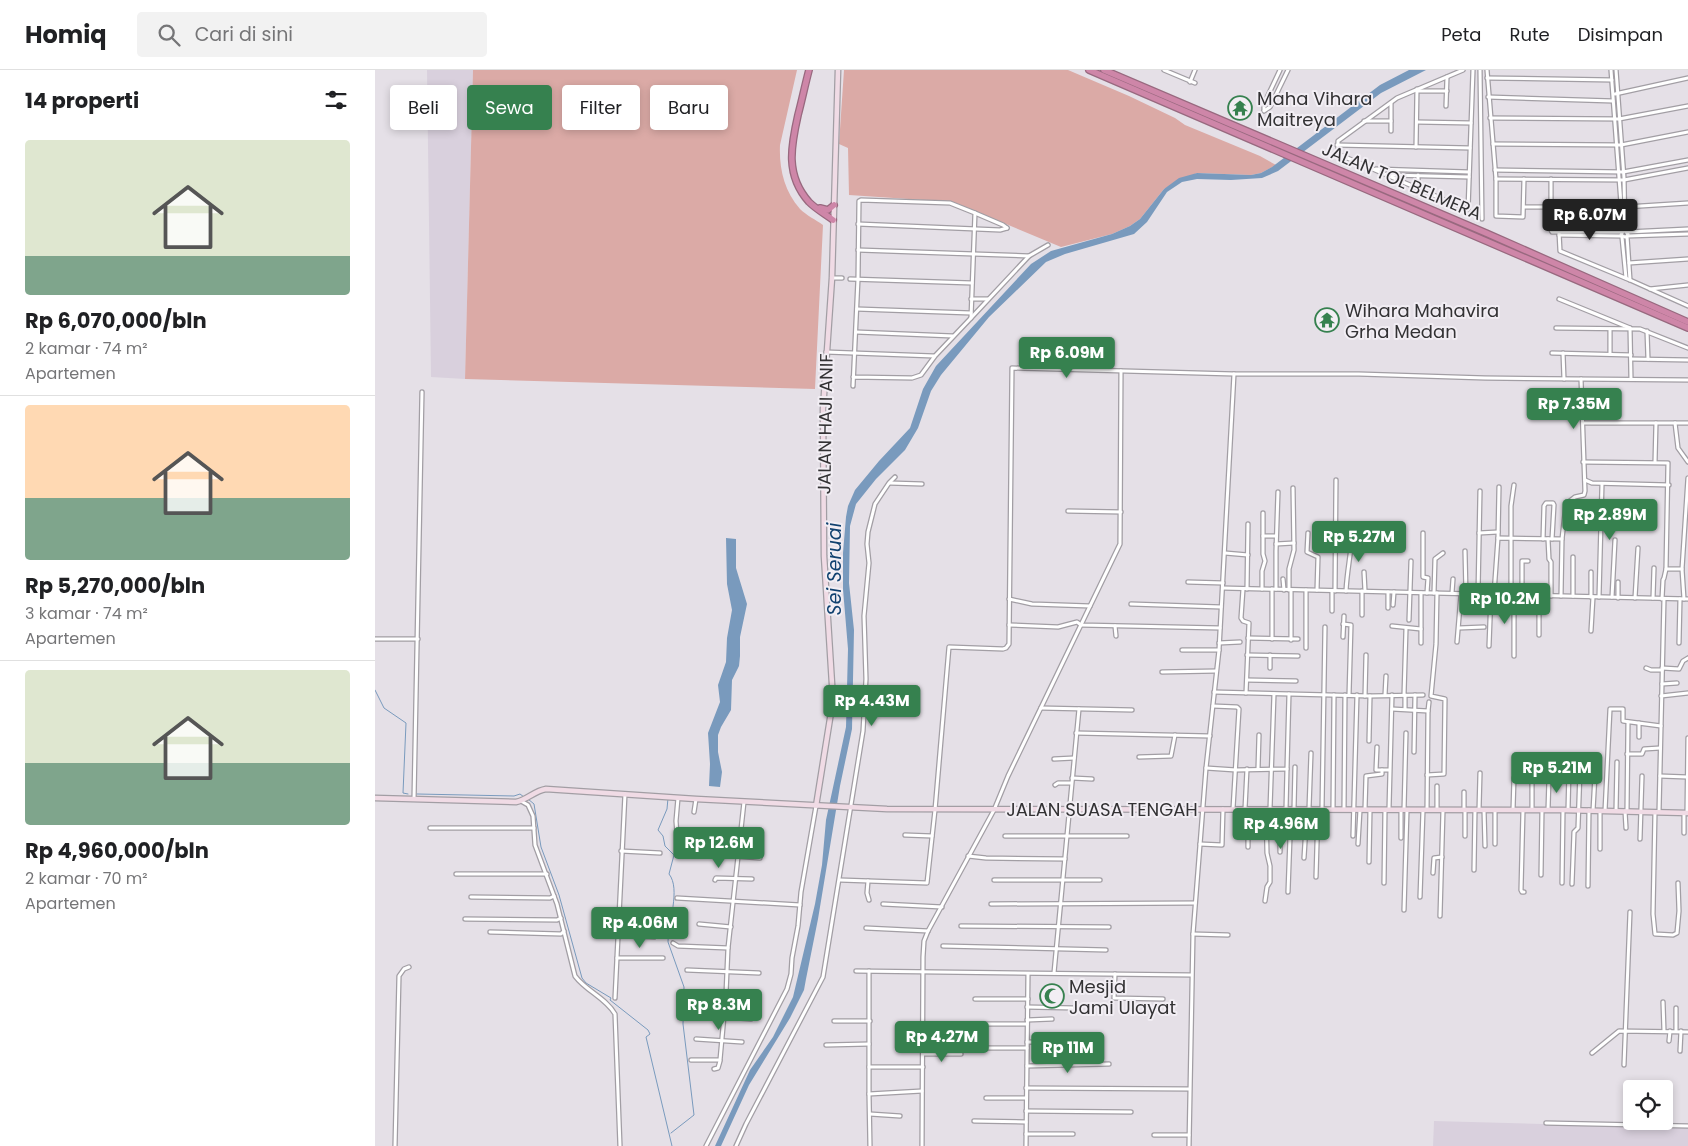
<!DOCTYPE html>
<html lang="id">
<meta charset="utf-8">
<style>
:root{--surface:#fff;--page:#f2f2f2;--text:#202124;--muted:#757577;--line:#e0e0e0;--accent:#36814f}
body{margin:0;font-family:Poppins,sans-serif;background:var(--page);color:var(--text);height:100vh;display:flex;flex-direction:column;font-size:19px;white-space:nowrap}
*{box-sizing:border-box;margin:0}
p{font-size:16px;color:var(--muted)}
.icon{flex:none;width:28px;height:28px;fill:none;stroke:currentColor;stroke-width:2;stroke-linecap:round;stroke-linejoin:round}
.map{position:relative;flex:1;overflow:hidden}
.sheet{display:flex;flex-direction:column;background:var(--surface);width:375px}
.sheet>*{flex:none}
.guide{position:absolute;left:15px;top:15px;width:475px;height:45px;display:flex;gap:10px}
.tools{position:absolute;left:1248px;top:1010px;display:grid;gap:10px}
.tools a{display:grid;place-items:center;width:50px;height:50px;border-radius:5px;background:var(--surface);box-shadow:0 2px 8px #0003;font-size:25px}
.price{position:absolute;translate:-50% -42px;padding:0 11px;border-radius:5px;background:var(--accent);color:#fff;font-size:16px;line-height:32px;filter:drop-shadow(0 1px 2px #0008)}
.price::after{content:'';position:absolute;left:50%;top:30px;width:15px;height:11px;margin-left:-8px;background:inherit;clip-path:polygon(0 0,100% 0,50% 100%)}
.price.current{background:#222;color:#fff}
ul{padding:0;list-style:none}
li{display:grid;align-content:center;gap:10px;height:265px;padding:0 25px}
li+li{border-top:1px solid var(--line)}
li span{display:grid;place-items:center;height:155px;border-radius:5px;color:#555}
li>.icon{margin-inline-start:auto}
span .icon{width:90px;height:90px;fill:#fffc;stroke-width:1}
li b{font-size:21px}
h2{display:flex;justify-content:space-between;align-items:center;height:60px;padding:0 25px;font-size:21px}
.chip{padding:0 18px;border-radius:5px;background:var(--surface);box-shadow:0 2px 8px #0003;font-size:18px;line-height:45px}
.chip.current{background:var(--accent);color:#fff}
header{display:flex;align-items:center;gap:30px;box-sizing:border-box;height:70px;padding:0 25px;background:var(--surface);border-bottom:1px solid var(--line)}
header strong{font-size:24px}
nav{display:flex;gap:28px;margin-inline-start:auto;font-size:18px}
.search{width:350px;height:45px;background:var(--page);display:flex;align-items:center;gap:12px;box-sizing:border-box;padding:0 18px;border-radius:5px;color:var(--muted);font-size:19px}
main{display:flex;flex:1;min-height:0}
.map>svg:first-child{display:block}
.built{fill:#d9d0dd}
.green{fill:#dbaaa6}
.water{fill:#799abd}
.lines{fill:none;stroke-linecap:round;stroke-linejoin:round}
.stream{stroke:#799abd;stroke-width:1}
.street-casing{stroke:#a29ea4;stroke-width:5.5}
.secondary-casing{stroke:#a29ea4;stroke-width:7}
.highway-casing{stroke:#98697f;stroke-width:8}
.street{stroke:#fff;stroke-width:3}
.secondary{stroke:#f0dbe5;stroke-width:4.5}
.highway{stroke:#ce86a8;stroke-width:5.5}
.labels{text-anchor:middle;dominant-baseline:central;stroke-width:4;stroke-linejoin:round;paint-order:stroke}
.poi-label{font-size:18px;fill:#333234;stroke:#f2eef4;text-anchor:start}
.street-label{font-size:18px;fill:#333234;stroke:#f2eef4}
.water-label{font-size:19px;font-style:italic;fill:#10416f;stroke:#f2eef4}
</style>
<header>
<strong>Homiq</strong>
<div class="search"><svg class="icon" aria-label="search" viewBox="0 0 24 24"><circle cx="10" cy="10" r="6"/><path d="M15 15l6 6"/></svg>Cari di sini</div>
<nav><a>Peta</a><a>Rute</a><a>Disimpan</a></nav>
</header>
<main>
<section class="sheet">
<h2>14 properti<svg class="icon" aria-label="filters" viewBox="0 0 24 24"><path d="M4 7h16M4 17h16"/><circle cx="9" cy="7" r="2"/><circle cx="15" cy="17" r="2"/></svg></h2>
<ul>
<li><span style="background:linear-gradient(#dfe7d0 75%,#7fa58c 0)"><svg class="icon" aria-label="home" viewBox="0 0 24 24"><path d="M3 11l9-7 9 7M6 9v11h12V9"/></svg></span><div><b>Rp 6,070,000/bln</b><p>2 kamar · 74 m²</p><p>Apartemen</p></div></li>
<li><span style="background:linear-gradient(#ffd9b3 60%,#7fa58c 0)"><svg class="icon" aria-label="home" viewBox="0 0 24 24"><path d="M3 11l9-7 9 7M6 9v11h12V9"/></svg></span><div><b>Rp 5,270,000/bln</b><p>3 kamar · 74 m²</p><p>Apartemen</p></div></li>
<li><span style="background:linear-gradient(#dfe7d0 60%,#7fa58c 0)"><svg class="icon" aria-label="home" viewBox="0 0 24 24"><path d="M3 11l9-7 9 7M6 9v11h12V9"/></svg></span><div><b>Rp 4,960,000/bln</b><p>2 kamar · 70 m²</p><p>Apartemen</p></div></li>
</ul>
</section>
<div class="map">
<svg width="1313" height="1076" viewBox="0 0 1313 1076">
<rect width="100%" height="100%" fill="#e5e0e7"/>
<g class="built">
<path d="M52 0H98L90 309 56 307Z"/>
<path d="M1059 1051 1313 1058V1076H1058Z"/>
</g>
<g class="green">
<path d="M98 0H422L405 75C404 98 409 121 425 139 431 145 441 150 448 155L440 319 90 309Z"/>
<path d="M469 0H693L754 26 800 48 810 55 885 86 901 95 886 103 876 105 822 103 789 119 765 149 755 156 737 164 686 177 578 132 474 125 473 78 464 74Z"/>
</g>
<g class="water">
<path d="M1034 0H1051L1006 23 903 101 887 108 856 110 822 109 807 112 792 122 772 152 759 164 690 184 671 192 614 247 566 305 556 321 543 358 530 380 501 409 481 434 475 456 474 513 479 560 477 659 465 716 443 849 431 909 429 920 415 948 374 1015 346 1076H340L375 1000 398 967 418 927 440 834 447 795 451 750 471 657 473 579 468 519V483L471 447 473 436 480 420 504 391 535 358 548 319 561 296 656 194 676 181 737 164 755 156 765 149 789 119 804 108 822 103 876 105 886 103 897 97 1005 15Z"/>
<path d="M351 468 361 469V498L372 534 365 567V586L364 596 357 610 356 640 346 657 343 665V682L347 702 345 717 334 716 335 694 333 663 345 632 343 615 351 592 352 568 357 540 352 514Z"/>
</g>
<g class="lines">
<g class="stream">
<path d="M0 620 9 638 31 653 28 723 33 724"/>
<path d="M42 724 139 726 145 724 149 727"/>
<path d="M293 728 292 739 283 760 288 766 290 776 299 785 294 804C306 819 293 853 293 872L309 917 308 954 319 1045 296 1063"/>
<path d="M153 729 159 734 166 777 184 825 207 908 211 913 236 928 235 930 273 960 275 964 271 967 297 1076"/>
</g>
<g class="street-casing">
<g id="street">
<path d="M789 0 820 13"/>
<path d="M1088 0 1022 28 963 71V84L1093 140 1098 0"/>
<path d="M1105 0 1107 149"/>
<path d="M1112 0 1121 109V146L1148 147 1149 109"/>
<path d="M1236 0 1248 161"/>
<path d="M1241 0 1249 108 1250 161"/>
<path d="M1112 8 1237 10"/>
<path d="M815 12 820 0"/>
<path d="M1042 21H1072"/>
<path d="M1240 24 1313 8"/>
<path d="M1113 27 1238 31"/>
<path d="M1071 36 1072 7"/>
<path d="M889 40V34L905 0"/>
<path d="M889 41 895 37 913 0"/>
<path d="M1115 48 1244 49 1313 36"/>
<path d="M989 51H1016"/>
<path d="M1042 52 1096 53"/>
<path d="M1016 61V33"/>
<path d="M1118 74 1246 75 1313 62"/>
<path d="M962 75 1095 78"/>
<path d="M1041 77 1042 19"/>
<path d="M1001 99 1094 102"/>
<path d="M1120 100 1248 102 1313 90"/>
<path d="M1015 105 1094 107"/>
<path d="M1043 105V118"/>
<path d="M1121 109 1249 110 1313 98"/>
<path d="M1176 109V160L1177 162H1184L1185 181 1255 210 1313 236"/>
<path d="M1149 137H1250L1313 133"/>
<path d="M600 143 628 155 632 158"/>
<path d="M483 154 625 160 632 158"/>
<path d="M1184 162H1247"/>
<path d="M1252 162 1313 159"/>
<path d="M1184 165 1247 166"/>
<path d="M1247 167 1251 208"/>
<path d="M483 180 654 186"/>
<path d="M1254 193 1313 189"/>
<path d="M457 208H467"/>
<path d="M475 209 597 213"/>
<path d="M1255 210 1252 166 1253 164 1250 161H1248L1246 165 1250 167 1252 166 1313 164"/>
<path d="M1275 219 1313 215"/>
<path d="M596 229H613"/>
<path d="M1184 229 1255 258"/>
<path d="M482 239 596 243"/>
<path d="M596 248 654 186 673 175"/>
<path d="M1181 258 1265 259 1313 278"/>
<path d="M1255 258 1256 309"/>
<path d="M1272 261 1273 289"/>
<path d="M481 262 578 266"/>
<path d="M451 282 559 286"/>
<path d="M1177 283 1256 285"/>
<path d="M1188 283 1189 309"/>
<path d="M1235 284V259"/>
<path d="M1256 289 1313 290"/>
<path d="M478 316 483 209 484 131 486 130 575 133 600 143 596 248 560 286 546 305 537 308 478 307"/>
<path d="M1208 353H1313"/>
<path d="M1300 353 1303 378 1313 392"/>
<path d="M1208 392 1293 393 1291 499H1307"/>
<path d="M1280 392 1281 353"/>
<path d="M1210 410 1217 413 1294 415"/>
<path d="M515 413 547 414"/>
<path d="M693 441 746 442"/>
<path d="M933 463 932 482 943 487 942 520"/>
<path d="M1048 463V507L1053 508 1052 523"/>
<path d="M1104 463 1123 462"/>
<path d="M888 466H901"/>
<path d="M1123 468 1124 417"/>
<path d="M1168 469 1169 436 1171 433H1178L1179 435 1177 469"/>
<path d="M1173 469 1174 489 1176 492V526"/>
<path d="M901 474 919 473"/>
<path d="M1090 481 1091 524"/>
<path d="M850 483 873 485"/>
<path d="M989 502 990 521"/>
<path d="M908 509 909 520"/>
<path d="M813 512 848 513"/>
<path d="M848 518 1313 529"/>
<path d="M868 519 866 548 868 551 874 553 871 623"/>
<path d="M872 519 873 454"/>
<path d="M887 519V501L890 491 888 484V443"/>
<path d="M901 519V481L903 422"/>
<path d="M914 520V499L919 480 918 418"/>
<path d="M916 520V570"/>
<path d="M931 520V578"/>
<path d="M957 521V541"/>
<path d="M960 521 961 410"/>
<path d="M971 521C972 501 976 484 977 465"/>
<path d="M987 521V545"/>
<path d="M1059 523 1060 489 1068 483"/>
<path d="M1077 523 1078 509"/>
<path d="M1103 524 1105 421"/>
<path d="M1119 524 1123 468 1187 469"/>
<path d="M1136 525V436L1139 415"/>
<path d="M1147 525V491H1153"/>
<path d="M1186 526 1187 469 1191 434 1200 427 1209 425 1210 421 1206 309"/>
<path d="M1198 526V487"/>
<path d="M1216 527V502"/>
<path d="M1224 527 1227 414"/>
<path d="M1237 527 1240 470"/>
<path d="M1243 528V512"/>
<path d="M1260 528 1263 478"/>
<path d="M1278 528 1279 498"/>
<path d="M634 529 657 534 715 536"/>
<path d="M1287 529 1288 510 1289 508 1291 499"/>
<path d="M1309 529 1307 499 1313 408"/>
<path d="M1125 533V525"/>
<path d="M756 534 846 537"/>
<path d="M1018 535 1019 522"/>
<path d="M1013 538V522"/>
<path d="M1034 550 1036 491"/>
<path d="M968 554 976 555 974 625"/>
<path d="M634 555 683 557 702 552 706 555 845 558"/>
<path d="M740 556 741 566"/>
<path d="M1017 556 1046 559"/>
<path d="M1084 558 1109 557"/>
<path d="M1216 561 1218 527"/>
<path d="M1164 565V526"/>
<path d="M968 567 969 546"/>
<path d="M873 568 923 569"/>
<path d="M0 569H43"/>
<path d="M897 569V519"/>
<path d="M1082 572 1086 524"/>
<path d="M844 573 865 572"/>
<path d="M1046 573V523"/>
<path d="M1304 573 1305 529"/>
<path d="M1114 576 1116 524"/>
<path d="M807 580H844"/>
<path d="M872 585 923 586"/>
<path d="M895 585V598"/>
<path d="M1139 586V525"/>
<path d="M1271 598 1276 600H1287"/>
<path d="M1287 598 1304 599 1308 591 1313 588"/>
<path d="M787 602 841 601"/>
<path d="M872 610 921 611"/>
<path d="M1287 614 1302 613"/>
<path d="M839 622 995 626 1048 625"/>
<path d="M1010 625 1011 606"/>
<path d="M1029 625 1031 559"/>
<path d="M990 626 991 585"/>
<path d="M1286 626 1313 623"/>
<path d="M838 636 862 637 864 639 858 739"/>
<path d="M666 638 757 640"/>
<path d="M1017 639 1053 641 1054 632"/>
<path d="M1030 639V625"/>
<path d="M1264 653V667"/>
<path d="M701 663 835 666"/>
<path d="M994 671 995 626"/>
<path d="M1002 677 1001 700H1014"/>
<path d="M1039 682 1040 625"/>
<path d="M1252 684H1267L1269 679 1285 678"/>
<path d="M764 687 796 686 800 665"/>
<path d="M679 689 699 688"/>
<path d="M831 698 861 700 912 699 914 624"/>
<path d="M883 699 884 665"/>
<path d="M1052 705 1069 704 1070 629 1056 626 1061 574 1062 523"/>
<path d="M1285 706 1312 707"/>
<path d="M697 708 717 709"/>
<path d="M1157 714V740"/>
<path d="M680 715 683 713H696"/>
<path d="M1062 716V740"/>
<path d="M1089 722V740"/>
<path d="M39 729 47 322"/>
<path d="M146 731 153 735 158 746 160 775 182 834 200 906C211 921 231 928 240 944L245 1076"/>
<path d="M870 739 872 699"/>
<path d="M895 739 899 624"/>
<path d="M911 739 912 699"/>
<path d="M919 739 920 697"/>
<path d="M934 739 936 683"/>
<path d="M947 739 950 557"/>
<path d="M958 739 959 625"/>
<path d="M969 739 970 625"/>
<path d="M990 739 991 706 1007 704V700"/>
<path d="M1014 739 1017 625"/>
<path d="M1029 740 1031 663"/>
<path d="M1052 740 1053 641"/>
<path d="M1090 740V766"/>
<path d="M1104 740 1105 703"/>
<path d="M1109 740 1110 776"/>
<path d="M1138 740 1139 708"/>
<path d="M1148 740 1146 820 1147 822H1149"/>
<path d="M1173 740 1174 708"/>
<path d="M1193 740 1194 700"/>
<path d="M1218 741 1221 687"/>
<path d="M1230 741 1235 639H1248V651L1286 656"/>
<path d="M1241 741 1242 692"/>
<path d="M1250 741 1251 758"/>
<path d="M1252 741 1253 652"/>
<path d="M319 742 321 729"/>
<path d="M1280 742 1278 844 1280 864 1298 865 1302 863 1304 841 1303 813"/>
<path d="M1284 742 1289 529"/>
<path d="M1312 743 1313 668"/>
<path d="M55 758H159"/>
<path d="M1309 763V743"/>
<path d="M302 764 301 751 303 728"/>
<path d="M530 765 557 766"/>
<path d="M630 766H752"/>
<path d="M978 766 982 625"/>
<path d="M1026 768V740"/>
<path d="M1265 769 1267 706"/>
<path d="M825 774 847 775 848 739"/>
<path d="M983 774 985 740"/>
<path d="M1120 774V740"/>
<path d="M873 777V739"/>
<path d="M1225 779V741"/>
<path d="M246 781 285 783"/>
<path d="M302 782 385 788"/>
<path d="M905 782V740"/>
<path d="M593 786 611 788 690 789"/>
<path d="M929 788 932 740"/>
<path d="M994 792 995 740"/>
<path d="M1099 800 1100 740"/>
<path d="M1058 803 1059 788 1067 787"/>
<path d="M81 804H172"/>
<path d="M1166 805 1167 740"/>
<path d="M941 807 943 740"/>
<path d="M340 810 341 808 377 809"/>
<path d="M465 810 552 813 560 740 574 577 628 579 631 578 634 574 637 298 859 304H984L1110 308 1313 310"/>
<path d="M619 810H725"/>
<path d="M493 811 492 823 494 830"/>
<path d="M1009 813 1010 740"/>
<path d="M1187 813 1188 740"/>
<path d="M1197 814 1199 762 1203 758 1205 701"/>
<path d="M1213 816 1214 740"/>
<path d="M913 822 916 740"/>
<path d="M96 827 175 828 179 826"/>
<path d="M1045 827 1048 740"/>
<path d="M302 828 425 835"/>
<path d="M890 831 892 817 895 812V796L892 783 891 740"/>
<path d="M508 834 567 837"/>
<path d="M616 834 820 833"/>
<path d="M1029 840 1032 740"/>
<path d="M244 844 289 849"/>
<path d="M1065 846 1068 740"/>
<path d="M90 849 182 850 186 848"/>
<path d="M324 854 356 857"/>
<path d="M586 856 734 857"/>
<path d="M491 858 553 861"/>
<path d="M115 862 186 864 189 861"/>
<path d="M818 864 853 865"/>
<path d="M243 865 279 867"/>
<path d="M298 873 303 876 353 878"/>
<path d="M568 876 731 880"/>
<path d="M242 888H288"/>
<path d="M312 900 384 903"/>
<path d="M481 901 816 905"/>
<path d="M494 901V1024L495 1076"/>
<path d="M679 903 704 639"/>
<path d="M740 904 739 928 788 929"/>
<path d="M240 928 250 724"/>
<path d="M600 929H653"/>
<path d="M1288 932 1289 961"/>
<path d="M652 937 699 938"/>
<path d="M1301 938V961"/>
<path d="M349 947 376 949"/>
<path d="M652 950 677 949"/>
<path d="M459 951H495"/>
<path d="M598 954H652"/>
<path d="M321 969 367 972"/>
<path d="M1294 971 1295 961"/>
<path d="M652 972 720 973"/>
<path d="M451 975 494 974"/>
<path d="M595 978H652"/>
<path d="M1305 981 1306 961"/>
<path d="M1217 983 1244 961 1313 962"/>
<path d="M548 984H586"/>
<path d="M316 990H345L351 924 353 878 369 732"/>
<path d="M1249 995 1255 842"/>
<path d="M652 996 734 994"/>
<path d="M494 997H548"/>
<path d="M339 999 343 998 345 991"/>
<path d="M651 1018 814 1019"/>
<path d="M494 1024 547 1021"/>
<path d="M611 1028H651"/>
<path d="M651 1041 756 1042"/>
<path d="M495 1044 525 1046"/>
<path d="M599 1051 651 1052"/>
<path d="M1171 1053 1313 1056"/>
<path d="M651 1064H698"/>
<path d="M779 1065H814"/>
<path d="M20 1076 24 906 29 899 34 897"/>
<path d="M331 1076 412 919 416 904 417 888 423 856 426 822 441 736"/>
<path d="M361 1076 371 1054 448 907 488 661 491 609 489 546 494 493 492 474 493 462 500 434 514 413 520 407"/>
<path d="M547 1076 548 887 549 871 553 861 619 740 633 706 745 474 746 301"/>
<path d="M651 1076 653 904"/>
<path d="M814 1076 818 864 831 698 844 580 859 304"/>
</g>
</g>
<g class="secondary-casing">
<g id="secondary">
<path d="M0 728 141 732C152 730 159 721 171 719L321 729 512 739 1188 740 1313 743"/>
<path d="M441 736 458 630 449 486 448 339 457 208 463 0"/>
</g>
</g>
<g class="highway-casing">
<g id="highway">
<path d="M434 0C430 15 427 30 423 45 416 76 410 105 434 132 441 139 450 144 458 150"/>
<path d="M714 0 1313 258"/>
<path d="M729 0 1111 163 1313 252"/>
<path d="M445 138 453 140 459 135"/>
</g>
</g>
<use href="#street" class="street"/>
<use href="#secondary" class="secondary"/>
<use href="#highway" class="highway"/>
</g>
<defs>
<g id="temple-ring" transform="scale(1.25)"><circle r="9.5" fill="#f2eef4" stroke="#36814f" stroke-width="1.5"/><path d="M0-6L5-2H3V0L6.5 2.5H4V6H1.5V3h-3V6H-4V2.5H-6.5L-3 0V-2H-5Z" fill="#36814f"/></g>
<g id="mosque-ring" transform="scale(1.25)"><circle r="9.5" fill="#f2eef4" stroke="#36814f" stroke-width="1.5"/><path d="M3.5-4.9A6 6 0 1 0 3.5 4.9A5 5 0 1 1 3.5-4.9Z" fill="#36814f"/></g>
</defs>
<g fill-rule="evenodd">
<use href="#temple-ring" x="865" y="38"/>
<use href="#temple-ring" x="952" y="250"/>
<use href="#mosque-ring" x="677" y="926"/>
</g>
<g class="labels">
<g class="poi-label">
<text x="882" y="28">Maha Vihara<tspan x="882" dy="21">Maitreya</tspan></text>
<text x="970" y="240">Wihara Mahavira<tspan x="970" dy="21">Grha Medan</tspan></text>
<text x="694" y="916">Mesjid<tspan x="694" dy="21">Jami Ulayat</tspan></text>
</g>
<g class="street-label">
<text transform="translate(1027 111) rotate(23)">JALAN TOL BELMERA</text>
<text transform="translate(450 354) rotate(-89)">JALAN HAJI ANIF</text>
<text x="727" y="739">JALAN SUASA TENGAH</text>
</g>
<g class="water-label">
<text transform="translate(459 499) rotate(-90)">Sei Seruai</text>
</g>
</g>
</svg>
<div class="tools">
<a><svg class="icon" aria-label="locate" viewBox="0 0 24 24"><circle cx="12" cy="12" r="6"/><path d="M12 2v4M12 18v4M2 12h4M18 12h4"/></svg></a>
</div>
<b class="price current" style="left:1215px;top:171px">Rp 6.07M</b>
<b class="price" style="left:692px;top:309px">Rp 6.09M</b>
<b class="price" style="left:1199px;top:360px">Rp 7.35M</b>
<b class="price" style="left:1235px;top:471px">Rp 2.89M</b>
<b class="price" style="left:984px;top:493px">Rp 5.27M</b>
<b class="price" style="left:1130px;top:555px">Rp 10.2M</b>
<b class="price" style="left:497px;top:657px">Rp 4.43M</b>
<b class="price" style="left:1182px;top:724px">Rp 5.21M</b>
<b class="price" style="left:906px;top:780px">Rp 4.96M</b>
<b class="price" style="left:344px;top:799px">Rp 12.6M</b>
<b class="price" style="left:265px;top:879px">Rp 4.06M</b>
<b class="price" style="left:344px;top:961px">Rp 8.3M</b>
<b class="price" style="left:567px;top:993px">Rp 4.27M</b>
<b class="price" style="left:693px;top:1004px">Rp 11M</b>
<div class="guide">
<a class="chip">Beli</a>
<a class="chip current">Sewa</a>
<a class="chip">Filter</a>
<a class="chip">Baru</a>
</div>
</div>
</main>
